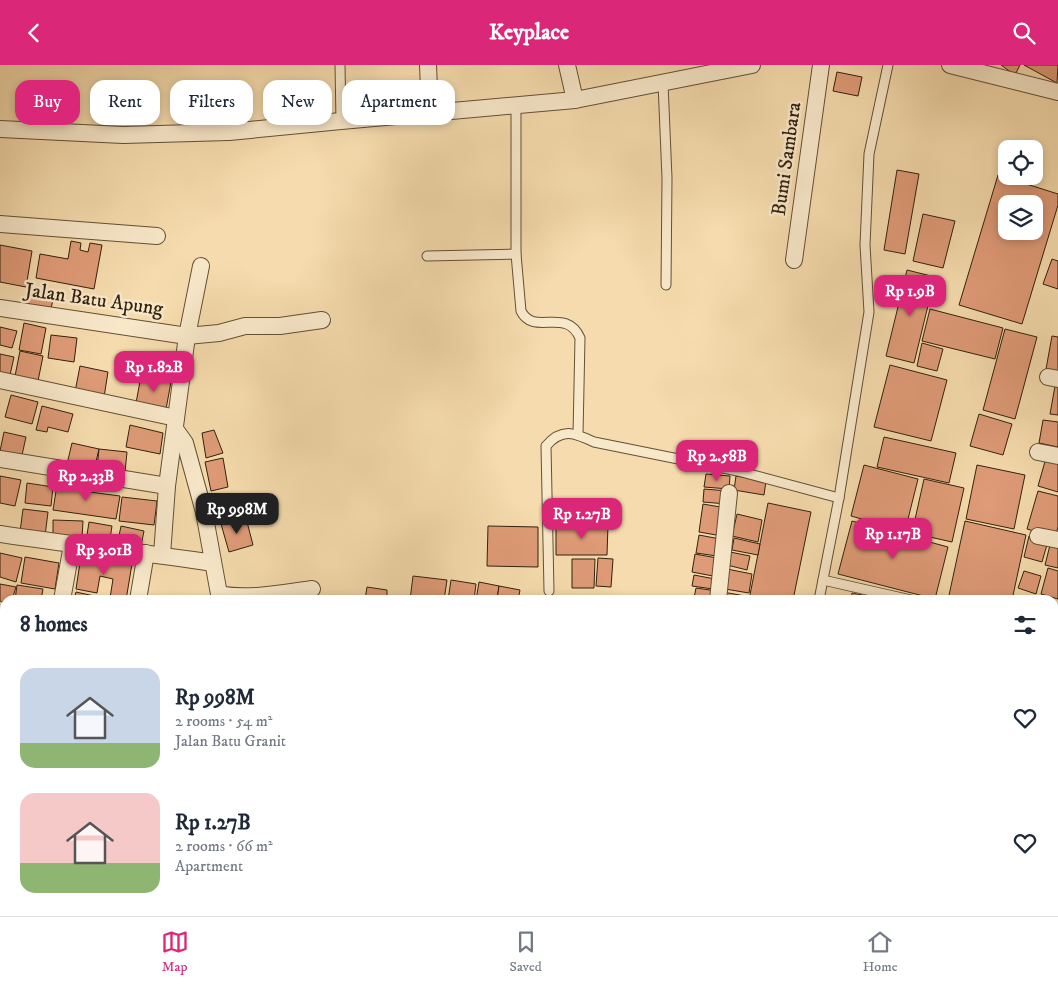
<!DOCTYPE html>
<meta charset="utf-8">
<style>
:root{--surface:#fff;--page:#f6f6f7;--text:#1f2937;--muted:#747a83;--line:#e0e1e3;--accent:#db2777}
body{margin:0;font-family:"IM FELL DW Pica",serif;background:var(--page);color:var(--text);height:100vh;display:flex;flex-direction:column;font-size:19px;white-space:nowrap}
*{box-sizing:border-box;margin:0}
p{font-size:16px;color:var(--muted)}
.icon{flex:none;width:28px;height:28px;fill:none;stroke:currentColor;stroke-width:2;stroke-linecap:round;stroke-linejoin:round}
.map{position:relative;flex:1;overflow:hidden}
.sheet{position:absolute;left:0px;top:530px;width:1059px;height:321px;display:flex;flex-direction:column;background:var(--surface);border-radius:15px 15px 0 0;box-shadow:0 2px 8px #0003}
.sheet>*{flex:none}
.hud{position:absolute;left:15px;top:15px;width:500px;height:45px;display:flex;gap:10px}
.controls{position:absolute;left:998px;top:75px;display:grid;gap:10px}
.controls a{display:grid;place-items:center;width:45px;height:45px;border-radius:10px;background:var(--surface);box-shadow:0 2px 8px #0003;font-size:25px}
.price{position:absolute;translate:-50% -42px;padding:0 11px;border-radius:10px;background:var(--accent);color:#fff;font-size:16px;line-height:32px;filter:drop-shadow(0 1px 2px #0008)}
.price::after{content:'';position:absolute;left:50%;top:30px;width:15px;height:11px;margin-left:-8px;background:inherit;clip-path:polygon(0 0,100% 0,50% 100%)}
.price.current{background:#222;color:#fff}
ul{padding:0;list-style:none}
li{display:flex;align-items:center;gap:15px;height:125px;padding:0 20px}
li span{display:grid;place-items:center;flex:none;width:140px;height:100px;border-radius:15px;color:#555}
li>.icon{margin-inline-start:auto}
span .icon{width:60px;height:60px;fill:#fffc;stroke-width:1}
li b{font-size:21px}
h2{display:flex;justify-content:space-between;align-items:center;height:60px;padding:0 20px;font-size:21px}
.tag{padding:0 18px;border-radius:15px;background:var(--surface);box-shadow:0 2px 8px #0003;font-size:18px;line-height:45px}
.tag.current{background:var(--accent);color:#fff}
header{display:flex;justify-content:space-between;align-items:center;height:65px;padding:0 20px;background:var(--accent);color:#fff;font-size:22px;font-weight:700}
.tabs{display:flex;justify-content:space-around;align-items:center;height:70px;border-top:1px solid var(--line);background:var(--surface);font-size:14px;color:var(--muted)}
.tabs a{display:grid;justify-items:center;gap:2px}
.tabs .current{color:var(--accent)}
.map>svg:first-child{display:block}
.building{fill:#df9b77;stroke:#32210d;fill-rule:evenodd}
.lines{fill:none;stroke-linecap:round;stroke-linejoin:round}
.service-casing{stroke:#635035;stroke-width:11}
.minor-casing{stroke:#635035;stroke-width:18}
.service{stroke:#f8e8ca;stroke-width:9}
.minor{stroke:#f8e8ca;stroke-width:16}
.labels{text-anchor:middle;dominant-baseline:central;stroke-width:5;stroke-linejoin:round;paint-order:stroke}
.street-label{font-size:20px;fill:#32210d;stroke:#f8e8ca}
</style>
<header><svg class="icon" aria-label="back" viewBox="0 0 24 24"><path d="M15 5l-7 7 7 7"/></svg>Keyplace<svg class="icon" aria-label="search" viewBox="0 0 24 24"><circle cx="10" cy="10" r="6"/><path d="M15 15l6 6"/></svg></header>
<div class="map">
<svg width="1058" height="851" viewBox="0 0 1058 851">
<rect width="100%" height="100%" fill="#f5dbad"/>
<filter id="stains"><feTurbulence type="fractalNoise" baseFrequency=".004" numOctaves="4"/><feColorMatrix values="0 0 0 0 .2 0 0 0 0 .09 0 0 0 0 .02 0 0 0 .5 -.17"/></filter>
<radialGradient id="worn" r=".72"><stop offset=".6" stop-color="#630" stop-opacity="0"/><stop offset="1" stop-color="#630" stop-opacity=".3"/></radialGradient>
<g class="building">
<path d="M1001 0H1020L1015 10Z"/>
<path d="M1024 0H1058L1057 18Z"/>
<path d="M837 7 862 12 858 31 833 26Z"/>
<path d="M897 105 919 109 905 189 884 185Z"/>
<path d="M998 110 1058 129V140L1022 259 959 240ZM1006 139H1034V166H1006Z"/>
<path d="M923 149 955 156 943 203 913 196Z"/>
<path d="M71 176 81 178 80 185 88 187 90 178 102 180 94 224 36 213 40 189 68 194Z"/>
<path d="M0 180 32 186 26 222 0 217Z"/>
<path d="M1052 194 1058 196V224L1043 219Z"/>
<path d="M907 205 935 212 914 298 886 291Z"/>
<path d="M29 225 54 230 50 248 25 242Z"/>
<path d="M930 244 1003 263 995 294 922 276Z"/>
<path d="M24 258 46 263 41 289 19 285Z"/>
<path d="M0 262 17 266 12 283 0 280Z"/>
<path d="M1005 264 1037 272 1015 354 983 345Z"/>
<path d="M51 270 77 273 74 297 48 293Z"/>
<path d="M1052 271 1058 272V306L1046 304Z"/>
<path d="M922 278 943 284 937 306 917 301Z"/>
<path d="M20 286 43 291 38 316 15 311Z"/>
<path d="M0 289 14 292 10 310 0 307Z"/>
<path d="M890 300 947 315 931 376 874 362Z"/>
<path d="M80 301 108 307 104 332 75 327Z"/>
<path d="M141 311 171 317 166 344 136 338Z"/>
<path d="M1055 321H1058V350L1050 349Z"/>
<path d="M11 330 38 337 32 359 5 352Z"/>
<path d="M42 341 73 349 68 367 48 362 47 367 36 365Z"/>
<path d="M979 349 1012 359 1003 390 970 381Z"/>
<path d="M1043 355 1058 357V382L1039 378Z"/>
<path d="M130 360 163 368 160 389 126 382Z"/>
<path d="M214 365 223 388 206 393 202 368Z"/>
<path d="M4 367 26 372 22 390 0 386Z"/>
<path d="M884 372 956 388 949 418 877 402Z"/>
<path d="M72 378 99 384 94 405 67 399Z"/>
<path d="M99 384 127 387 125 407 97 404Z"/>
<path d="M223 393 228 422 211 426 205 397Z"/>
<path d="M1046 393 1058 396V427L1038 421Z"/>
<path d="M864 400 918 414 905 466 851 451Z"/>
<path d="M977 400 1025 410 1014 464 966 454Z"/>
<path d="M706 409 730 411 729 424 704 422Z"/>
<path d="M0 411 21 415 15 441 0 438Z"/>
<path d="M736 411 766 416 764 430 734 425Z"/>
<path d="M924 414 964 423 952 477 912 468Z"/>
<path d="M81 417 91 421 90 427 120 431 116 454 53 445 57 420 78 423Z"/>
<path d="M27 418 53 422 51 441 25 438Z"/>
<path d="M704 424 728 426 727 439 703 437Z"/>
<path d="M1038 426 1058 431V462L1055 472 1027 464Z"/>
<path d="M122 432 157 436 154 460 119 456Z"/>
<path d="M768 438 811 447 793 535H749Z"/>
<path d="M703 439 726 443 722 471 699 467Z"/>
<path d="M23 444 48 447 45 471 20 467Z"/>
<path d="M737 449 762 455 758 477 732 471Z"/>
<path d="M246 453 253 480 229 487 221 459Z"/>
<path d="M53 455 83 456 82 473 53 472Z"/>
<path d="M852 456 948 482 935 534 838 509Z"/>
<path d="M965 456 1026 470 1012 535H948Z"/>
<path d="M89 457 112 461 110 474 87 470Z"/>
<path d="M556 459 608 460 607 490H556Z"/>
<path d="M121 461 144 466 141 481 118 476Z"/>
<path d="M488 461 538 462V502L487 501Z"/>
<path d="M699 470 720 474 717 491 696 488Z"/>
<path d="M1029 471 1048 476 1042 497 1024 492Z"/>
<path d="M734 473 760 479 758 490 732 485Z"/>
<path d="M1051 476 1058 478V503L1045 500Z"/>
<path d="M730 487 750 491 747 505 727 500Z"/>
<path d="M0 488 22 493 16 517 0 512Z"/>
<path d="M695 489 717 493 713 511 692 507Z"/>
<path d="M81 491 132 499 126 535 110 533 113 514 100 511 97 528 76 524Z"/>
<path d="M25 492 59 498 55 524 21 518Z"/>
<path d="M598 493 613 494 611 522 596 521Z"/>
<path d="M572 494H595L594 523H572Z"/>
<path d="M1048 503 1058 506V534L1041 529Z"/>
<path d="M727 504 752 509 749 528 725 524Z"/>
<path d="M1024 506 1041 511 1036 529 1018 523Z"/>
<path d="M694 510 715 514 713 524 692 521Z"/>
<path d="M413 511 447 515 444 535H410Z"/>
<path d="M451 515 476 519 474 535H448Z"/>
<path d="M479 517 499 521 497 535H476Z"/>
<path d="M0 519 16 522 12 535H5V542L0 541Z"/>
<path d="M17 520 43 524 41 535H15Z"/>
<path d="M499 521 520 525 518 535H497Z"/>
<path d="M367 522 387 525V535H365Z"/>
<path d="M696 523 717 526 716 535 694 533Z"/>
<path d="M76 527 99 532 98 535H74Z"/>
<path d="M723 527 745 531 744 535H721Z"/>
<path d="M852 528 887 535H851Z"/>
<path d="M1054 586 1058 587V626L1054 625Z"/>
<path d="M1054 644 1058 645V669L1054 668Z"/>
<path d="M1054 676 1058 677V703L1054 702Z"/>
<path d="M1054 722 1058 723 1057 747H1054Z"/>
<path d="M1058 755V783L1054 782Z"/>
<path d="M1058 816V840L1054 839Z"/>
<path d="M369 846H408L407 851H367Z"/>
<path d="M433 846H442L464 851H432Z"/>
<path d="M499 846H515L517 851H489Z"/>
<path d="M519 846H570L565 851H524Z"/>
<path d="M611 846H655L652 851H608Z"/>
<path d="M681 846H697L695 851Z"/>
<path d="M712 846H731L729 851H711Z"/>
<path d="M739 846H754V851H738Z"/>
<path d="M767 846H784L785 851H768Z"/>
<path d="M814 846H839L840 851H813L812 847Z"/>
<path d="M958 846H991L990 851H981Z"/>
<path d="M993 846H1019L1018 851H997L993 850Z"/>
<path d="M1021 846H1044L1043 851H1020Z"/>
</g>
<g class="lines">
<g class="service-casing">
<g id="service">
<path d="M340 0 341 56"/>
<path d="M663 18 667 113 666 220"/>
<path d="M516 41V189L521 246C534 272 566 241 580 273L578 370"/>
<path d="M427 191 516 189"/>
<path d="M823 515 911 535"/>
<path d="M549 526 546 381C562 362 575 368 594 377L738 406 839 433"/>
<path d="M819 535 839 433 869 247 865 180 869 89 888 0"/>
</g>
</g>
<g class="minor-casing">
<g id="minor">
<path d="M428 0 430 48"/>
<path d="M567 0 575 35"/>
<path d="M950 0 1058 27"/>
<path d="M0 64 123 70 229 67 341 56 575 35 752 0"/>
<path d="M0 159 157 171"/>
<path d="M794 195 821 0"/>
<path d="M201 201 187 271 219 268 245 261H280L322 255"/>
<path d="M0 243 187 271 167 421 162 490"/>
<path d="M1048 312 1058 314"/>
<path d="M0 315 176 353"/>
<path d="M175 364 185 378 204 447 219 529C249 535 282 528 312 524"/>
<path d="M1038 387 1058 391"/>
<path d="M0 394 167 421"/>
<path d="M0 469C71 480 142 487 213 498"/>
<path d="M1038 471 1058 475"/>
<path d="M62 535 72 480"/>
<path d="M138 535 146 488"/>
<path d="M718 535 729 428"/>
<path d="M0 545 5 546"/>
<path d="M1054 547 1058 548"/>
<path d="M0 621H5"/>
<path d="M1054 641 1058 642"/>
<path d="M1054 716 1058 717"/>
<path d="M1054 796H1058"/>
<path d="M122 846 123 851"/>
<path d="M230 846 262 849 266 851"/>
<path d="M759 846V851"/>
<path d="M845 846 884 851"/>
<path d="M49 851V846"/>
<path d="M415 851 416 846"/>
<path d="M586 851 590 846"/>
</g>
</g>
<use href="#service" class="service"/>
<use href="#minor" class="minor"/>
</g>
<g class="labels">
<g class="street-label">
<text transform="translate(787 94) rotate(-82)">Bumi Sambara</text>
<text transform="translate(94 235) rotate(8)">Jalan Batu Apung</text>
</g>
</g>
<rect width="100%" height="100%" filter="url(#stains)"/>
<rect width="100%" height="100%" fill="url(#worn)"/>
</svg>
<div class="controls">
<a><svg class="icon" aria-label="locate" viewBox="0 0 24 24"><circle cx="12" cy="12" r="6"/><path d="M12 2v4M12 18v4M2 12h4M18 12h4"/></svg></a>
<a><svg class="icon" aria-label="layers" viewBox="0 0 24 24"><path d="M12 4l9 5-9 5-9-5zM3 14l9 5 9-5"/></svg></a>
</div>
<b class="price" style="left:910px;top:252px">Rp 1.9B</b>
<b class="price" style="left:154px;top:328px">Rp 1.82B</b>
<b class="price" style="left:717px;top:417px">Rp 2.58B</b>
<b class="price" style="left:86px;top:437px">Rp 2.33B</b>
<b class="price current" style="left:237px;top:470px">Rp 998M</b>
<b class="price" style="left:582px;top:475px">Rp 1.27B</b>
<b class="price" style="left:893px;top:495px">Rp 1.17B</b>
<b class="price" style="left:104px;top:511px">Rp 3.01B</b>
<div class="hud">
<a class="tag current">Buy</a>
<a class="tag">Rent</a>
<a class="tag">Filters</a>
<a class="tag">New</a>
<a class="tag">Apartment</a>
</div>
<section class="sheet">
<h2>8 homes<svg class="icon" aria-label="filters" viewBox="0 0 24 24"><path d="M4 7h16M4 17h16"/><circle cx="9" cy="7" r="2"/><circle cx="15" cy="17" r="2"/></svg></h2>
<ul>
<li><span style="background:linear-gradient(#c9d6e8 75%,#8fb573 0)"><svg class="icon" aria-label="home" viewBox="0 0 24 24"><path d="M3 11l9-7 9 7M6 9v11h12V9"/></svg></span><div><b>Rp 998M</b><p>2 rooms · 54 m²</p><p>Jalan Batu Granit</p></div><svg class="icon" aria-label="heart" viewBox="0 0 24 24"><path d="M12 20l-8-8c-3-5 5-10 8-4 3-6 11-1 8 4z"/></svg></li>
<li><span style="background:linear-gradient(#f6c9c9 70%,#8fb573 0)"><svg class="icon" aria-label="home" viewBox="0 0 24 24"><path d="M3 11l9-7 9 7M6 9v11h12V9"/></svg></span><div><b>Rp 1.27B</b><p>2 rooms · 66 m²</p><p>Apartment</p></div><svg class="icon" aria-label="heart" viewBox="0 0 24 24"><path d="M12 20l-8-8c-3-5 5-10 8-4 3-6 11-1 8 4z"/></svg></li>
</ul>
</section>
</div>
<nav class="tabs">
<a class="current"><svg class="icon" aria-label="map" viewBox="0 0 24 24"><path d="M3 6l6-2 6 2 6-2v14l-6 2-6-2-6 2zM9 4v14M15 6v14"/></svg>Map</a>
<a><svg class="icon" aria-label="saved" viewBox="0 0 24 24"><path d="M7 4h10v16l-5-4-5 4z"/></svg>Saved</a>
<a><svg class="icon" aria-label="home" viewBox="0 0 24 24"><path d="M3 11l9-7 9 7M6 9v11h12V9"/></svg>Home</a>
</nav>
